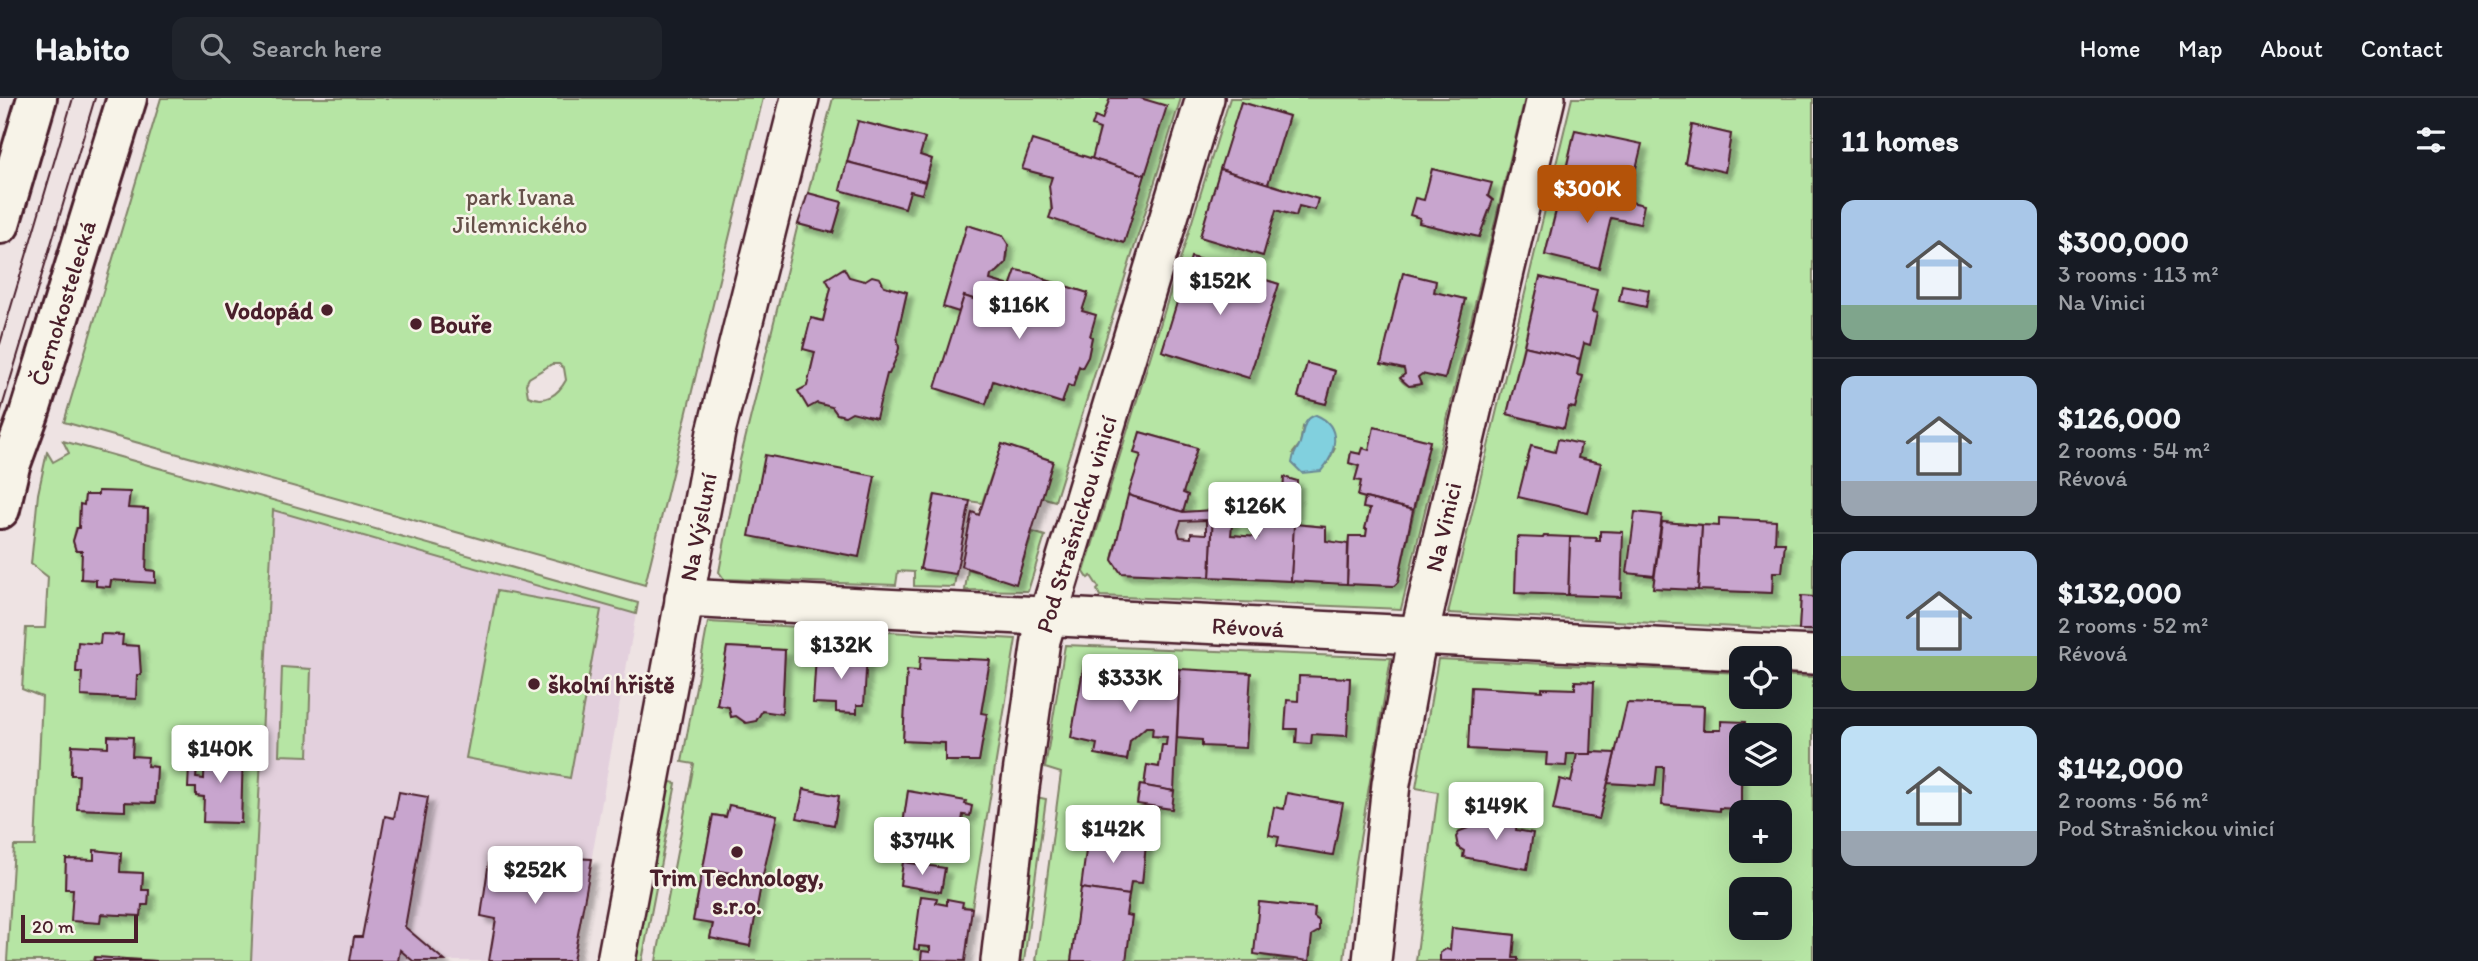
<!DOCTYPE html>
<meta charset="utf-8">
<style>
:root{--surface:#171b24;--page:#20242c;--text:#f1f3f6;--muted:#9ea1a6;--line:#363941;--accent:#b45309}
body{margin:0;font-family:Itim,sans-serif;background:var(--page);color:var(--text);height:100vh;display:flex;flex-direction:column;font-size:26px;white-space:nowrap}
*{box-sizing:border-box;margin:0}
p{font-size:23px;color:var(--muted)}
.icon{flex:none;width:38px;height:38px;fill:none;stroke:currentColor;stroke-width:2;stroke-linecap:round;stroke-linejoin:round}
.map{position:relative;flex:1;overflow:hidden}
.sheet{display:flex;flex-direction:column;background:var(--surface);width:665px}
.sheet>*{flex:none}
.tools{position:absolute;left:1729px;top:548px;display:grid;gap:14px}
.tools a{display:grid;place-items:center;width:63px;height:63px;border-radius:14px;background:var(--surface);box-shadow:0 7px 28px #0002;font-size:35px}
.scale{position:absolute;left:21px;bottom:18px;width:117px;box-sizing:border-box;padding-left:7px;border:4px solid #4a1f2b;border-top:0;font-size:19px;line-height:24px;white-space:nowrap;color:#4a1f2b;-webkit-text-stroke:5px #f7f3e8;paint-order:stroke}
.price{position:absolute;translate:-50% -60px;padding:0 16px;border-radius:7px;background:#fff;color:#222;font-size:23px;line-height:46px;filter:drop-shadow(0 2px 4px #0008)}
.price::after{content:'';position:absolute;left:50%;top:42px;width:21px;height:16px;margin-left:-10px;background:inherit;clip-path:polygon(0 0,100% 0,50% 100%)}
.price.selected{background:var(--accent);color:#fff}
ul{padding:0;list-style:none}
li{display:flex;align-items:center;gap:21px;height:175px;padding:0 28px}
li+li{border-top:2px solid var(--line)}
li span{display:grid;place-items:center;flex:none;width:196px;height:140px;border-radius:14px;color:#555}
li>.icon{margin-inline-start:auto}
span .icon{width:84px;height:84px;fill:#fffc;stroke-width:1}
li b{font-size:30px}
h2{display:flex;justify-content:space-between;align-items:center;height:84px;padding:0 28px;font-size:30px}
header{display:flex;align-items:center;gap:42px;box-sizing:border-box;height:98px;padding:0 35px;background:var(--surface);border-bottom:2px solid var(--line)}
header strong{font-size:33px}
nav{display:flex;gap:38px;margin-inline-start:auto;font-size:24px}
.search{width:490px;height:63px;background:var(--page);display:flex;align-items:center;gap:18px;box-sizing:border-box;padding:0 24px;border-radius:14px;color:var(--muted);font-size:26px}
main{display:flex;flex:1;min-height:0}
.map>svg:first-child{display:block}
.built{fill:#e3d0dd;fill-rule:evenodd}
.green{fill:#b6e5a4;stroke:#808268;stroke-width:2;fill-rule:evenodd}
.water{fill:#81d0de;stroke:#6b8996;stroke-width:2}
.building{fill:#c8a5ce;stroke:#4a1f2b;stroke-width:2;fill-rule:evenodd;filter:url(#shadow)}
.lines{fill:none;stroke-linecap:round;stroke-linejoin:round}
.street-casing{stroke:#4a1f2b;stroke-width:42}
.secondary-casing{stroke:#4a1f2b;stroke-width:44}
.street{stroke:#f7f3e8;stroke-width:37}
.secondary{stroke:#f7f3e8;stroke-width:38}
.tram{stroke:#4a1f2b;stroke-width:2}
.poi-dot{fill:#4a1f2b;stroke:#f7f3e8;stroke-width:2.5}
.labels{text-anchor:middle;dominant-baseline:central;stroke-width:5;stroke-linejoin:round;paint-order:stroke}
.park-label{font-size:24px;fill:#655049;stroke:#f7f3e8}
.street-label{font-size:24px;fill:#4a1f2b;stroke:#f7f3e8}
.poi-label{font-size:24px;font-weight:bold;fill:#4a1f2b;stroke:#f7f3e8;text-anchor:start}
</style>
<header>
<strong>Habito</strong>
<div class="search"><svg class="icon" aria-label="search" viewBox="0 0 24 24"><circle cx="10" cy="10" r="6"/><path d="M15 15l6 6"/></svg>Search here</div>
<nav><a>Home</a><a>Map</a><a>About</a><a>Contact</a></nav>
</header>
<main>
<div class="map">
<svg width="1813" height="863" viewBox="0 0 1813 863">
<defs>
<filter id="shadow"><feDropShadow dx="6" dy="6" stdDeviation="2" flood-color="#0004"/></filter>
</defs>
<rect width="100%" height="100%" fill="#eee3e3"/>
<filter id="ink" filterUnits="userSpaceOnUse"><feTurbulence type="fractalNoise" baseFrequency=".0143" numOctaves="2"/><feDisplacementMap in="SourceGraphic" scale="14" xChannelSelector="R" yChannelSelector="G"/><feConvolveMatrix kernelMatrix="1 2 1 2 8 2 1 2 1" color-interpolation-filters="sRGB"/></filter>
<g filter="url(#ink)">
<path class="built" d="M273 412 636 516 573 863H251ZM311 571 307 658 280 657Z"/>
<g class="green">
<path d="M161 0H763L645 487 64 324ZM552 266H559L564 270 566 282C558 297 545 306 528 298L526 286 529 280Z"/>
<path d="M833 0H1110L1102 22 1095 20 1092 28 1100 31 1092 61 1023 71 1052 79C1048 93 1053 107 1050 120L1124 144 1166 9 1140 0H1181L1055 403 1041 399 1053 363 1002 346 982 405 934 398 920 471 956 476 954 489 914 488V474L898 473 896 487 724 481 719 474 740 362 798 126 833 135 842 105 808 95ZM858 23 925 40 920 57 932 61 922 96 910 93 905 109ZM967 127 1003 138C1012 153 1009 170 991 177L990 182 1010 188 1016 173 1035 176 1046 182 1087 195 1082 213 1095 217 1090 238 1092 239 1088 259 1082 269 1079 268 1073 289 1068 287 1062 305 993 283 986 306 959 214 943 209ZM864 183 907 194 897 238 899 250 889 276H887L852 314 844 318 837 316 832 309 817 305 808 310 798 293 807 288 815 254 803 250 811 220 823 223 831 190Z"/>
<path d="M1230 0H1525L1401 511 1100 498 1097 492 1099 490 1091 478 1088 480 1084 474ZM1241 4 1289 18 1268 86 1315 111 1299 108 1296 118 1276 112 1262 158 1200 138ZM1432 71 1491 86 1488 98 1492 102 1485 127 1482 126 1479 139 1419 125ZM1192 159 1279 186 1249 280 1162 253ZM1404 175 1436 183 1434 194 1465 201 1445 281 1422 276 1418 279 1420 286C1412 290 1405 288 1400 281L1405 276 1404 271 1382 265ZM1307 266 1335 273 1326 306 1298 299ZM1303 329 1335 350 1327 366 1293 355 1300 346ZM1374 329 1430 343 1398 483 1394 488 1122 475 1112 461 1124 416H1123L1141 357 1134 354 1140 334 1197 350 1183 395 1188 397 1183 414 1213 412 1242 396 1248 406 1233 415 1231 437 1258 439 1259 416 1282 418 1284 380 1297 383 1294 426 1326 429V443L1348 446 1349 438H1366L1367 431 1365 430 1370 411 1363 410 1365 400 1358 398 1361 383 1355 382 1359 368 1349 365 1351 354 1361 356 1363 350 1369 352Z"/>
<path d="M1572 0H1813V499L1801 498 1799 532 1448 515ZM1692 27 1731 36 1725 73 1685 65ZM1575 32 1641 47 1628 103 1643 107 1640 126 1611 120 1545 157ZM1540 179 1597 215 1590 247 1584 245 1577 277 1583 278 1575 310 1569 309 1563 330 1507 316ZM1558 341 1580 346 1578 360 1601 365 1588 415 1519 398 1531 348 1555 354ZM1662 418 1654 478 1628 475ZM1662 424 1719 428 1775 445H1784L1782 474H1773L1772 495 1653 490ZM1601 433 1622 434 1621 499 1515 495 1517 440H1543L1544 438 1597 441 1596 443H1600Z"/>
<path d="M63 343 638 505 636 516 273 412 251 863H157L95 859 94 863H7L14 748H35L42 599 22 591 26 530H45L48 479 31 466 38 396 47 354 53 364 69 355ZM99 393 129 395 128 410 148 411 146 472 155 473V484L111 482 110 489 96 488V482L82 453H76L73 443 76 430H79L80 407H84L85 397H98ZM102 536 122 537V547L139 548 141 577H137L136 601 81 598 82 574 76 573 78 545 100 546ZM133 639 132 658 147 668 157 669 155 705 125 704V713L78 711 79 677 71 676 73 647 108 649ZM205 650 243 651 241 725 204 724V699L196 698V690H189L197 670 196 680 204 681ZM100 752 120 774 143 775 142 792H149L148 807H142L141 818 101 816 73 791 65 790 66 761 94 762V753Z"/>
<path d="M1033 434 1045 438 1028 493 965 492 968 471 1016 485Z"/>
<path d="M497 493 601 512 570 680 466 660Z"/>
<path d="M708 524 1016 541 972 810 962 809V804L947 802V807L936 805V800L921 798 918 852 919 848 930 849V854L922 853 921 861 928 863H656L694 666 682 664ZM727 549 785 552 782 615 762 613 756 623 746 625 736 618 731 619 729 609 717 607ZM816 557 842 558 857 607 856 615 836 614V606L814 604ZM921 559 990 563 981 615 987 617 979 663 945 662V645L903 643 907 573H919ZM804 691 839 698 834 727 798 720ZM908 693 965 703V706L971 708 963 717 959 743 902 733ZM729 707 777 717 773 736H771L749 848 710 840 713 826 693 822 713 717 726 719ZM903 764 945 770 941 793 900 787Z"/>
<path d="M1065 547 1391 560 1354 776 1344 863H1309L1312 837 1319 833V823L1314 819 1315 810 1260 804 1254 856 1295 863H1126V817L1131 784 1142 785 1146 746 1089 738 1071 863H1036L1061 675 1045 670ZM1084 566 1250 576 1202 648V642L1177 640 1171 711 1137 705 1139 688H1144L1147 667 1159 669 1162 647H1166L1167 639 1152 638 1153 629H1146L1130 643 1127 661 1097 646 1071 640ZM1300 578 1350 581 1347 638 1312 636 1311 646 1296 645 1297 631 1286 630 1287 603H1298Z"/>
<path d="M1438 561 1741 575V598H1780V577L1813 579V863H1518V860H1513L1515 837 1452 830 1450 852 1441 855 1440 863H1416L1438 694 1416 690ZM1576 583 1593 584 1591 654 1615 655 1628 605 1704 608 1703 632H1721V624L1745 625 1744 637H1780V676H1742L1740 711 1720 710 1719 713 1663 707 1664 669H1657L1655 688 1608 685 1599 721 1553 712 1559 682 1571 684 1577 656H1567L1566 667H1546L1547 655 1469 651 1472 589 1542 593V590L1575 591ZM1741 714H1780V752H1741ZM1479 717 1516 732 1526 770 1463 759 1464 753 1458 749C1455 739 1457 733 1468 730L1469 724 1477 726ZM1741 791H1780V830H1741Z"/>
<path d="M282 569 311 571 308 658 279 657Z"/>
<path d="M665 683 676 685 642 863H630Z"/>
<path d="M1036 699 1046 701 1024 863H1015Z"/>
</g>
<path class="water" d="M1316 317C1343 328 1336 356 1321 373L1302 375 1292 365C1293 354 1297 354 1300 345 1304 333 1302 321 1316 317Z"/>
<g class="building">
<path d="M1110 0H1140L1167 8 1145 77 1092 61 1100 31 1092 28 1095 19 1102 22Z"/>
<path d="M1241 4 1289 18 1268 86 1220 71Z"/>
<path d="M858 23 925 40 920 57 932 61 925 84 847 64Z"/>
<path d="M1692 27 1731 36 1725 74 1685 65Z"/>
<path d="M1575 32 1642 46 1628 103 1562 89Z"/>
<path d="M1032 42 1145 77 1124 145 1049 120 1052 112 1049 88 1052 79 1022 71Z"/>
<path d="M847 64 925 84 922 96 910 93 905 110 840 92Z"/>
<path d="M1220 71 1318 101 1315 112 1299 108 1296 118 1276 112 1263 158 1200 139Z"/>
<path d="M1432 71 1492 85 1488 98 1493 102 1479 139 1419 125 1420 120 1410 117 1415 100 1424 102Z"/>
<path d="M1562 89 1644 107 1640 126 1611 120 1599 170 1545 157Z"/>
<path d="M808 95 842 104 833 135 798 126Z"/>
<path d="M967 127 1003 138 1008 146 1006 165 997 174 991 177 990 182 1010 188 1009 192 1002 190 997 209 964 198 959 214 943 209Z"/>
<path d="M1191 159 1279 186 1249 280 1162 253Z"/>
<path d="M844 170 849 179 864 183 872 178 880 180 884 188 907 194 897 238 899 250 897 258 889 276H887L876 320 852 314 845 318 837 316 832 309 817 305 808 310 798 293 807 288 815 254 803 251 811 220 823 223 831 190 826 181Z"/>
<path d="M1016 172 1035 176 1046 182 1088 195 1082 213 1096 217 1090 238 1092 239 1088 259 1082 270 1079 268 1073 289 1068 287 1062 305 993 283 986 306 935 290 964 198 997 209 1002 190 1009 192Z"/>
<path d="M1403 175 1436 183 1434 194 1465 201 1445 281 1422 276 1418 279 1421 286 1409 288 1400 280 1405 276 1404 271 1381 266Z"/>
<path d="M1540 179 1597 192 1592 214 1597 215 1590 247 1584 245 1580 261 1524 248Z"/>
<path d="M1622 187 1649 192 1646 209 1619 203Z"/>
<path d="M1524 248 1580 261 1577 277 1583 278 1575 310 1569 309 1564 330 1507 316Z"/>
<path d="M1307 265 1335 273 1326 306 1298 299Z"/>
<path d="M1374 329 1430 343 1413 412 1358 398 1361 383 1355 382 1359 368 1349 365 1351 354 1361 356 1363 350 1369 352Z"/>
<path d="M1140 334 1197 350 1183 395 1188 397 1183 414 1128 397 1141 357 1134 355Z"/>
<path d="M1558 341 1581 346 1578 360 1601 365 1588 415 1518 399 1531 348 1555 354Z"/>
<path d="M1002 346 1053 363 1016 486 961 468 972 414 979 417Z"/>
<path d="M765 357 875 378 859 459 749 438Z"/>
<path d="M1284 379 1297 383 1291 483 1210 479 1213 412 1242 396 1248 406 1233 415 1231 437 1258 439 1259 416 1282 418Z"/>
<path d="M98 393 130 394 128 410 148 411 146 472 155 473V485L111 482 110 489 96 488V482L81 481 82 453H76L73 443 77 430H79L80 406 84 407 85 397H98Z"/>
<path d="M935 397 970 403 956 476 920 471Z"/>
<path d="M1128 397 1183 414 1213 412 1210 479 1121 475 1112 462ZM1206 422V436L1191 435V440L1180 439 1178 432 1181 423Z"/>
<path d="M1365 400 1413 412 1398 484 1394 488 1347 486 1349 438H1366L1367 431H1365L1370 411 1363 410Z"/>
<path d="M1635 414 1662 417 1654 478 1627 475Z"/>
<path d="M1719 420 1776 423 1775 445H1785L1782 474H1773L1772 495 1698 492 1702 427 1719 428Z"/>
<path d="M1662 424 1702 427 1698 492 1653 490Z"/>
<path d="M1294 426 1326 429V443L1348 446 1347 486 1291 483Z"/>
<path d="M1600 433 1623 434 1621 499 1568 497 1570 439 1597 440 1596 443H1600Z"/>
<path d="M1544 438 1570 439 1568 497 1515 495 1517 439 1543 440Z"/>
<path d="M1801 498 1813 499V532H1799Z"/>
<path d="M101 536 123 537 122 547 139 548 141 577H137L136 601 81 598 82 574H76L78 544 100 546Z"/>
<path d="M727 549 785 552 782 616 762 613 756 623 746 625 736 618 731 619 729 609 717 607Z"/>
<path d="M842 555 867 556 864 607H857V615L836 614V606L813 605 816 557 842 558Z"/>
<path d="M920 559 990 562 981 615 987 616 979 663H945V645L903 643 907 572 919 573Z"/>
<path d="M1084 566 1180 571 1174 693 1144 688 1147 667 1159 669 1162 647H1166L1167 639 1152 638 1153 629H1146L1130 643 1127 662 1095 656 1097 646 1071 640Z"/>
<path d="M1180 571 1251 575 1246 650 1202 648V642L1177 640Z"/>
<path d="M1299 578 1350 580 1347 638 1312 636 1311 646 1296 645 1297 631H1285L1287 602 1298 603Z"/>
<path d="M1575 583 1594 584 1591 656H1567L1566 668 1546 667 1547 655 1468 651 1471 589 1542 593V590L1575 591Z"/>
<path d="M1627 605 1704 608 1703 632H1721V623L1745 624 1744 637H1741V711L1720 710V713L1662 707 1664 669H1657L1655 688 1608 685Z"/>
<path d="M108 638 133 639 132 658 148 659 147 668 157 669 155 705 125 704V713L77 711 79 677H71L72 647 108 649Z"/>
<path d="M205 649 243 651 241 725 203 724 204 699 196 698V690H188L189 669H197L196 680 204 681Z"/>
<path d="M1591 654 1615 655 1599 721 1553 712 1560 681 1571 684 1577 656H1591Z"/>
<path d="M1140 687 1174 693 1172 711 1137 706Z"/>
<path d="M804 691 839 698 834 727 797 720Z"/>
<path d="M908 693 966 703 965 706 972 708 970 718 963 717 959 743 902 733Z"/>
<path d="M399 694 428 699 405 829 445 863H413L400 852 398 863H350L354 839H362L385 718 394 720Z"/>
<path d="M1287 695 1343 705 1333 757 1277 748 1279 739 1269 737 1274 709 1284 711Z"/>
<path d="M729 707 777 717 762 781 703 770 713 717 726 719Z"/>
<path d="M1479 716 1517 723 1516 732 1533 735 1527 771 1463 759 1464 753 1458 749 1456 739 1460 733 1468 730 1469 724 1477 726Z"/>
<path d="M1088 738 1146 746 1142 785 1131 784 1129 797 1081 790Z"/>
<path d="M94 752 121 755 120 774 143 775 142 792H149L148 807H142L141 818 101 816 100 825 71 823 73 791H65L66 761 94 762Z"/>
<path d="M490 756 592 761 573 863H489L496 821 481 818Z"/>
<path d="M903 764 945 770 941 794 900 787Z"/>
<path d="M703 770 762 781 750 848 710 840 713 826 693 823Z"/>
<path d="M1081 790 1129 797 1126 817 1132 818 1126 863H1071Z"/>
<path d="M921 798 937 800 936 805 947 807V801L963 804 962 809 972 810 965 863 921 862 922 853 930 854V849L919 848V852L914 851Z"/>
<path d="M1259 804 1315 810 1314 819 1319 823V833L1312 837 1309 863 1254 856Z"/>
<path d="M1452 830 1515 837 1513 860H1518V863H1440V855L1446 851 1450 852Z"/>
<path d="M95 859 157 863H94Z"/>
</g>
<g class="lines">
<g class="street-casing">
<g id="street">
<path d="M684 500 1813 557"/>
<path d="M616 863 716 334 800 0"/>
<path d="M1000 863 1020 690 1041 542 1205 0"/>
<path d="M1372 863 1391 686 1414 558 1546 0"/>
</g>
</g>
<g class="secondary-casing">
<g id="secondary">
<path d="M0 126 37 0"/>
<path d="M0 411 10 368 29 316 127 0"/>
</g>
</g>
<use href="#street" class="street"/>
<use href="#secondary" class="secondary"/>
<g class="tram">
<path d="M0 246 73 0"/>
<path d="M0 316 95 0"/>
</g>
</g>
</g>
<g class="poi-dot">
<circle cx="327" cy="212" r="7"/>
<circle cx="416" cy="226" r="7"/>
<circle cx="534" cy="586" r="7"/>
<circle cx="737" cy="754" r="7"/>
</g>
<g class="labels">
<g class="park-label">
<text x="520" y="98">park Ivana<tspan x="520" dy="28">Jilemnického</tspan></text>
</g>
<g class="street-label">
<text transform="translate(63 205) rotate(-73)">Černokostelecká</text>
<text transform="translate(1076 426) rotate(-73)">Pod Strašnickou vinicí</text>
<text transform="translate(698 429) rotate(-79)">Na Výsluní</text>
<text transform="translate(1443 429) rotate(-77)">Na Vinici</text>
<text transform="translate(1248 529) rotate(3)">Révová</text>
</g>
<g class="poi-label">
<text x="313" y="212" text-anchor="end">Vodopád</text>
<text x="430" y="226">Bouře</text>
<text x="548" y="586">školní hřiště</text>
<text x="737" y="779" text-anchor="middle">Trim Technology,<tspan x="737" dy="28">s.r.o.</tspan></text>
</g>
</g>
</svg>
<div class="tools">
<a><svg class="icon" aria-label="locate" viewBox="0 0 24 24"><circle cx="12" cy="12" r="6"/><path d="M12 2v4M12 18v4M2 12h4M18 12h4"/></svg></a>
<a><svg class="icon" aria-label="layers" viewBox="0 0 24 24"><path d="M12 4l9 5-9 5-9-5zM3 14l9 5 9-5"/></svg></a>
<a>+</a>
<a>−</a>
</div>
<div class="scale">20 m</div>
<b class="price selected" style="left:1587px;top:127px">$300K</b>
<b class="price" style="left:1220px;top:219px">$152K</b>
<b class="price" style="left:1019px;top:243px">$116K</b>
<b class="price" style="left:1255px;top:444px">$126K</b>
<b class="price" style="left:841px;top:583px">$132K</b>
<b class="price" style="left:1130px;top:616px">$333K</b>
<b class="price" style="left:220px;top:687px">$140K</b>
<b class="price" style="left:1496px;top:744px">$149K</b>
<b class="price" style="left:1113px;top:767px">$142K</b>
<b class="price" style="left:922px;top:779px">$374K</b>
<b class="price" style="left:535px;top:808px">$252K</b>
</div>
<section class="sheet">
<h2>11 homes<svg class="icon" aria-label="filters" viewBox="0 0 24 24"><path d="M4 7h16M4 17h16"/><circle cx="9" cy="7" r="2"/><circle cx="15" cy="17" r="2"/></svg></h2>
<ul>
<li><span style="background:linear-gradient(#a9c7e8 75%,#7fa58c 0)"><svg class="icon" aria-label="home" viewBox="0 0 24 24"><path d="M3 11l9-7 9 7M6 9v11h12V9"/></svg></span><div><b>$300,000</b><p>3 rooms · 113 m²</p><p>Na Vinici</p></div></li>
<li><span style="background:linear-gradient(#a9c7e8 75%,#9aa5b1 0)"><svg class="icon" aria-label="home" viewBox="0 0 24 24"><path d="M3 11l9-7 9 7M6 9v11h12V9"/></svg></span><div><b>$126,000</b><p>2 rooms · 54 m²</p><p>Révová</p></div></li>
<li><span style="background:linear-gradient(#a9c7e8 75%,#8fb573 0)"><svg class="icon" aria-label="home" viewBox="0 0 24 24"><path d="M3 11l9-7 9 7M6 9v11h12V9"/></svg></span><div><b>$132,000</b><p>2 rooms · 52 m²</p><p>Révová</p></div></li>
<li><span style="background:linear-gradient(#bfe0f5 75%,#9aa5b1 0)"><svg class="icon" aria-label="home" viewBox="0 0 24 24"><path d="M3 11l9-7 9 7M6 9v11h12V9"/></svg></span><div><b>$142,000</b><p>2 rooms · 56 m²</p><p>Pod Strašnickou vinicí</p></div></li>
</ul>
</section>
</main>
